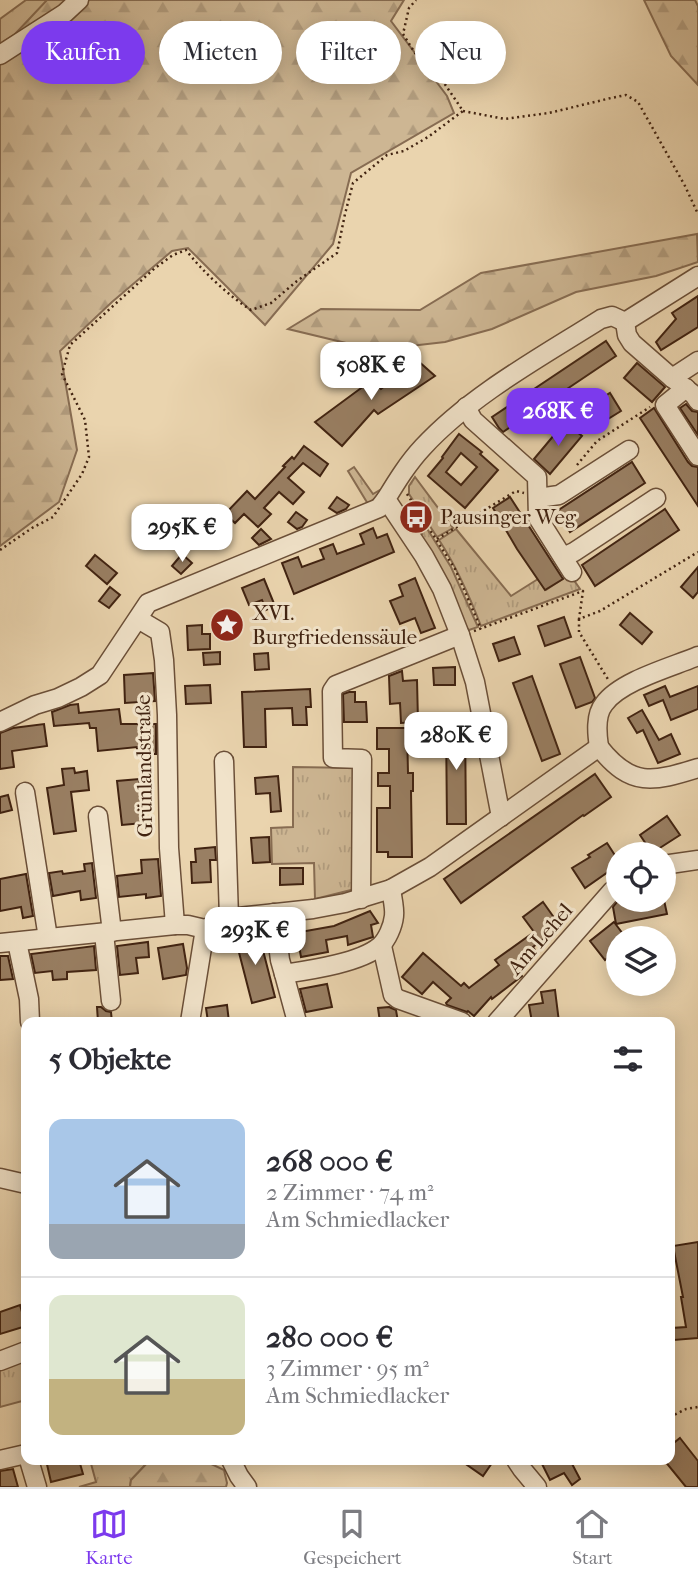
<!DOCTYPE html>
<html lang="de">
<meta charset="utf-8">
<style>
:root{--surface:#fff;--page:#f7f7f7;--text:#2b2b33;--muted:#7c7c81;--line:#e1e1e2;--accent:#7c3aed}
body{margin:0;font-family:"IM FELL French Canon",serif;background:var(--page);color:var(--text);height:100vh;display:flex;flex-direction:column;font-size:26px;white-space:nowrap}
*{box-sizing:border-box;margin:0}
p{font-size:23px;color:var(--muted)}
.icon{flex:none;width:38px;height:38px;fill:none;stroke:currentColor;stroke-width:2;stroke-linecap:round;stroke-linejoin:round}
.map{position:relative;flex:1;overflow:hidden}
.side{position:absolute;left:21px;top:1017px;width:654px;height:448px;display:flex;flex-direction:column;background:var(--surface);border-radius:14px;box-shadow:0 4px 18px #0003}
.side>*{flex:none}
.banner{position:absolute;left:21px;top:21px;width:656px;height:63px;display:flex;gap:14px}
.controls{position:absolute;left:606px;top:842px;display:grid;gap:14px}
.controls a{display:grid;place-items:center;width:70px;height:70px;border-radius:50%;background:var(--surface);box-shadow:0 4px 18px #0003;font-size:35px}
.price{position:absolute;translate:-50% -60px;padding:0 16px;border-radius:14px;background:#fff;color:#222;font-size:23px;line-height:46px;filter:drop-shadow(0 2px 4px #0008)}
.price::after{content:'';position:absolute;left:50%;top:42px;width:21px;height:16px;margin-left:-10px;background:inherit;clip-path:polygon(0 0,100% 0,50% 100%)}
.price.on{background:var(--accent);color:#fff}
ul{padding:0;list-style:none}
li{display:flex;align-items:center;gap:21px;height:175px;padding:0 28px}
li+li{border-top:2px solid var(--line)}
li span{display:grid;place-items:center;flex:none;width:196px;height:140px;border-radius:14px;color:#555}
li>.icon{margin-inline-start:auto}
span .icon{width:84px;height:84px;fill:#fffc;stroke-width:1}
li b{font-size:30px}
h2{display:flex;justify-content:space-between;align-items:center;height:84px;padding:0 28px;font-size:30px}
.tag{padding:0 24px;border-radius:32px;background:var(--surface);box-shadow:0 4px 18px #0003;font-size:24px;line-height:63px}
.tag.on{background:var(--accent);color:#fff}
.dock{display:flex;justify-content:space-around;align-items:center;height:98px;border-top:2px solid var(--line);background:var(--surface);font-size:19px;color:var(--muted)}
.dock a{display:grid;justify-items:center;gap:4px}
.dock .on{color:var(--accent)}
.map>svg:first-child{display:block}
.grass{fill:url(#grass-tufts);stroke:#876c52;stroke-width:2}
.forest{fill:url(#forest-firs);stroke:#876c52;stroke-width:2}
.building{fill:#997f63;stroke:#412311;stroke-width:2;fill-rule:evenodd}
.lines{fill:none;stroke-linecap:round;stroke-linejoin:round}
.minor-casing{stroke:#6b4f38;stroke-width:21}
.path{stroke:#412311;stroke-width:2.5;stroke-dasharray:2 3.5;stroke-linecap:butt}
.minor{stroke:#f1e3ca;stroke-width:18}
.labels{text-anchor:middle;dominant-baseline:central;stroke-width:6;stroke-linejoin:round;paint-order:stroke}
.poi-label{font-size:21px;fill:#412311;stroke:#f1e3ca;text-anchor:start}
.street-label{font-size:21px;fill:#412311;stroke:#f1e3ca}
</style>
<div class="map">
<svg width="698" height="1487" viewBox="0 0 698 1487">
<defs>
<pattern id="grass-tufts" width="24" height="20" patternUnits="userSpaceOnUse" patternTransform="scale(1.75)"><rect width="24" height="20" fill="#cdb693"/><path d="M3 7l-1-3M5 7V3M7 7l1-3M15 17l-1-3M17 17v-4M19 17l1-3" fill="none" stroke="#b19c7e"/></pattern>
<pattern id="forest-firs" width="22" height="20" patternUnits="userSpaceOnUse" patternTransform="scale(1.75)"><rect width="22" height="20" fill="#cdb693"/><path d="M5 1l3.5 6h-7zM16 11l3.5 6h-7z" fill="#b19c7e"/></pattern>
</defs>
<rect width="100%" height="100%" fill="#ead4ae"/>
<filter id="stains"><feTurbulence type="fractalNoise" baseFrequency=".00286" numOctaves="4"/><feColorMatrix values="0 0 0 0 .2 0 0 0 0 .09 0 0 0 0 .02 0 0 0 .5 -.17"/></filter>
<radialGradient id="worn" r=".72"><stop offset=".6" stop-color="#630" stop-opacity="0"/><stop offset="1" stop-color="#630" stop-opacity=".3"/></radialGradient>
<g class="grass">
<path d="M26 0H65L59 6 0 44V19Z"/>
<path d="M354 467 373 494 380 490H385L368 504 348 471Z"/>
<path d="M415 477 453 528 437 537 409 494V486Z"/>
<path d="M416 511 451 567 478 627 466 631 417 538 422 534 409 516Z"/>
<path d="M456 529 511 596 538 579 546 590 564 578 571 576 580 589 481 626C469 595 457 567 439 540Z"/>
<path d="M293 767 357 768 355 889 315 899 314 863 272 864 271 828 293 827Z"/>
<path d="M26 1358V1400L0 1407V1366Z"/>
<path d="M90 1460H150L131 1480 130 1487H79L96 1482Z"/>
</g>
<g class="forest">
<path d="M47 0H404L391 21 447 96 454 113 351 173 333 244 265 325 188 248 172 251 112 302 60 351 77 450 59 502 0 546V50Z"/>
<path d="M644 0H695L698 6V85L671 56Z"/>
<path d="M697 234 698 262 656 276 576 292 492 329 445 342 375 350 288 329 321 309 420 310 481 273Z"/>
<path d="M150 1460H203L224 1470 227 1483 226 1487H130L131 1480Z"/>
</g>
<g class="building">
<path d="M698 296V327L661 350 656 342 676 319 672 313Z"/>
<path d="M606 341 616 356 503 432 499 428 492 417Z"/>
<path d="M417 360 435 376 378 414 374 410 342 446 315 422 372 380 381 389Z"/>
<path d="M637 363 665 387 652 402 624 378Z"/>
<path d="M610 393 621 411 590 430 579 412Z"/>
<path d="M686 404 692 411 698 412V435L680 408Z"/>
<path d="M654 408 688 462 692 466 698 467V506L640 418Z"/>
<path d="M565 422 582 436 550 474 534 459Z"/>
<path d="M459 434 482 452 480 454 498 470 465 508 428 476 443 458 442 457ZM461 453 477 467 461 485 446 472Z"/>
<path d="M304 446 328 464 320 476 303 463 288 478 304 492 293 504 279 492 264 508 271 514 258 527 244 514 235 523 225 514 247 491 255 499 285 467 283 466 292 457 294 459Z"/>
<path d="M632 462 645 483 570 532 557 511Z"/>
<path d="M337 497 349 505 346 509 337 513 329 508Z"/>
<path d="M510 497 563 579 545 590 517 549 493 508Z"/>
<path d="M665 509 679 530 595 586 582 565Z"/>
<path d="M296 512 307 520 302 527 297 529 288 522Z"/>
<path d="M171 522 194 543 184 554 160 533Z"/>
<path d="M373 528 377 538 387 534 394 552 294 594 282 563 298 557 302 567 324 559 320 549 333 544 337 554 364 544 360 534Z"/>
<path d="M261 529 271 539 259 545 252 538Z"/>
<path d="M182 554 192 563 181 574 172 566Z"/>
<path d="M95 555 117 573 107 584 86 566Z"/>
<path d="M698 567V592L693 598 681 587Z"/>
<path d="M415 578 435 628 421 633 415 618 400 624 390 601 403 596 399 585Z"/>
<path d="M264 579 275 606 266 610 262 600 249 605 242 588Z"/>
<path d="M110 587 120 595 109 608 99 601Z"/>
<path d="M630 613 652 632 642 644 620 625Z"/>
<path d="M564 617 571 637 545 646 538 626Z"/>
<path d="M202 625V634H210V649L188 650 187 626Z"/>
<path d="M514 637 520 654 499 661 493 644Z"/>
<path d="M220 652V664L204 665 203 653Z"/>
<path d="M268 653 269 669 255 670 254 654Z"/>
<path d="M580 657 595 698 592 702 576 708 560 664Z"/>
<path d="M455 667V685H434L433 668Z"/>
<path d="M402 671 403 681 417 680 418 722 401 723 400 703 390 704 389 676Z"/>
<path d="M153 673 155 701 125 703 124 675Z"/>
<path d="M532 676 560 754 542 761 513 683Z"/>
<path d="M210 685 211 703 186 704 185 686Z"/>
<path d="M665 686 670 697 698 686V709L671 720 663 700 649 706 644 695Z"/>
<path d="M310 689 311 707H306L307 725H293L292 708 265 709 266 747H244L242 692Z"/>
<path d="M349 692H355V702H366L367 722H344L343 694Z"/>
<path d="M78 704 79 713 119 709 121 724H156V754H137V747L98 751 96 728H90L89 723 54 726 52 712 70 705Z"/>
<path d="M642 710 659 740 671 734 680 754 658 763 643 730 637 733 628 718Z"/>
<path d="M446 721H465L466 824H447Z"/>
<path d="M44 724 47 746 12 751 14 767 0 769V733L13 728Z"/>
<path d="M377 728H407L408 773H413V791H411L412 857H388V852H377V808H390V786H378V773H389V749H377Z"/>
<path d="M74 768 75 773 87 771 89 790 71 792 76 831 54 834 47 788 64 785 62 769Z"/>
<path d="M595 774 611 797 584 816 583 815 461 903 444 879Z"/>
<path d="M278 776 281 811 271 812 270 793 256 794 255 778Z"/>
<path d="M139 779 143 823 122 825 117 781Z"/>
<path d="M8 795 12 810 0 813V797Z"/>
<path d="M667 816 680 835 652 853 640 835Z"/>
<path d="M269 837 270 862 253 863 251 838Z"/>
<path d="M607 843 618 860V865L585 888 572 868 590 857 588 855Z"/>
<path d="M215 847 216 860H210L211 882 192 883 191 862H196L195 849Z"/>
<path d="M158 859 161 896 146 898V894L119 897 117 876 142 873 141 860Z"/>
<path d="M92 863 96 898 81 900 80 891 53 896 49 873 62 871 63 874 85 871 84 864Z"/>
<path d="M280 868H303V884L280 885Z"/>
<path d="M26 874 33 916 23 918 21 907 0 911V879Z"/>
<path d="M633 900H664L667 914 616 924 613 907 617 902Z"/>
<path d="M543 902 560 926 533 947 537 953 516 968 522 976 492 999 491 997 474 1016 468 1011 467 1012 447 1005 446 1003 451 998 433 982 422 994 402 977 423 953 461 986 464 983 469 988 499 965 495 960 534 932 523 917Z"/>
<path d="M370 911 378 923 371 925 373 937 348 945 347 936 326 940 328 952 301 957 299 946 292 947 289 934 334 926Z"/>
<path d="M614 922 626 938H618V950L605 960 590 941Z"/>
<path d="M258 931 275 997 252 1003 235 937Z"/>
<path d="M148 942 149 957 136 958 138 973 120 975 117 946Z"/>
<path d="M183 944 187 968 186 975 163 979 158 948Z"/>
<path d="M94 946 96 970 67 972V979L53 980 52 971 35 973 31 954Z"/>
<path d="M0 956H8L13 979 0 980Z"/>
<path d="M327 984 332 1007 306 1012 300 989Z"/>
<path d="M555 990 559 1022H532L529 1005 543 1003 541 992Z"/>
<path d="M227 1005 229 1022H208L206 1008Z"/>
<path d="M97 1007H101L106 1011 111 1012 112 1022H98Z"/>
<path d="M389 1007 396 1010 398 1022H380L378 1008Z"/>
<path d="M698 1242V1338L674 1340 672 1328 686 1327 681 1297H683L673 1246Z"/>
<path d="M20 1305 26 1326 0 1334V1312Z"/>
<path d="M680 1438 698 1461V1487H686L664 1460H670V1446Z"/>
<path d="M46 1460H79L83 1474 51 1482Z"/>
<path d="M460 1460H494L483 1476Z"/>
<path d="M550 1460H570L580 1479 572 1485 564 1473 550 1480 542 1464Z"/>
<path d="M13 1469 18 1487H0V1471Z"/>
</g>
<g class="lines">
<g class="minor-casing">
<g id="minor">
<path d="M0 55 65 13 79 0"/>
<path d="M625 322 627 335 632 343 672 378 694 395 698 401"/>
<path d="M672 378 698 361"/>
<path d="M686 388 665 405 698 456"/>
<path d="M466 407 473 420 537 477 538 518 572 572"/>
<path d="M538 498 559 495 629 450"/>
<path d="M563 557 574 552 656 498"/>
<path d="M138 619 160 632 164 660 167 715 169 848 175 925"/>
<path d="M0 722 35 705 58 698 81 687 100 675 148 603 379 508 386 499"/>
<path d="M599 747C597 734 595 715 604 704 620 681 672 667 698 656"/>
<path d="M599 747C631 788 653 782 698 768"/>
<path d="M224 761 229 918"/>
<path d="M25 792 48 938"/>
<path d="M98 816 112 932"/>
<path d="M501 817 475 682 460 635 442 589 424 556 386 499C397 481 408 463 423 447 471 395 541 357 601 319L612 316 625 322 698 276"/>
<path d="M663 865 698 860"/>
<path d="M361 899 362 759 333 758 332 691 336 685 460 635"/>
<path d="M274 913 280 960 284 974C310 970 360 963 380 946 387 940 393 926 394 916 395 908 392 897 391 889"/>
<path d="M104 933 111 1001"/>
<path d="M17 942 29 999 30 1022"/>
<path d="M0 943 175 925H188L205 929 229 918 313 909 345 903 391 889 430 867 599 747"/>
<path d="M382 946 393 995 398 999 462 1022"/>
<path d="M284 974 297 1022"/>
<path d="M190 1022 205 929"/>
<path d="M497 1022 612 891 618 886"/>
<path d="M0 1178 26 1184"/>
<path d="M0 1361 26 1351"/>
<path d="M0 1460 26 1454"/>
<path d="M29 1460 37 1487"/>
<path d="M231 1460 239 1476 247 1487"/>
<path d="M516 1460 522 1469 537 1487"/>
</g>
</g>
<g class="path">
<path d="M463 111 505 119 549 113 611 98 626 95 638 102 685 186 698 214"/>
<path d="M577 465 597 441 650 407"/>
<path d="M407 494 455 569 481 629"/>
<path d="M437 539 516 491 524 493"/>
<path d="M0 550 32 528 53 517 82 474 89 457 85 420 62 374 70 345 155 268 173 255 186 250C201 270 230 297 251 310L271 303 297 281 337 253 345 214 353 183 387 155 404 151 428 137 463 111 434 68 415 53 403 34 409 8 416 0"/>
<path d="M579 619V632L609 681"/>
<path d="M474 631 583 591 579 619 600 611 698 552"/>
<path d="M670 1417 686 1409 698 1407"/>
</g>
<use href="#minor" class="minor"/>
</g>
<defs>
<g id="bus-disc" transform="scale(1.75)"><circle r="9.5" fill="#8f2418" stroke="#f1e3ca"/><path d="M-5-6H5V4H4V6H2V4H-2V6H-4V4H-5ZM-3.5-4V0h7V-4ZM-3.5 1.2v1.5H-2V1.2ZM2 1.2v1.5H3.5V1.2Z" fill="#fff"/></g>
<g id="sight-disc" transform="scale(1.75)"><circle r="9.5" fill="#8f2418" stroke="#f1e3ca"/><path d="M0-6L1.8-2.2L6-1.7L2.9 1.2L3.7 5.4L0 3.3L-3.7 5.4L-2.9 1.2L-6-1.7L-1.8-2.2Z" fill="#fff"/></g>
</defs>
<g fill-rule="evenodd">
<use href="#bus-disc" x="416" y="517"/>
<use href="#sight-disc" x="227" y="625"/>
</g>
<g class="labels">
<g class="poi-label">
<text x="440" y="517">Pausinger Weg</text>
<text x="252" y="613">XVI.<tspan x="252" dy="24">Burgfriedenssäule</tspan></text>
</g>
<g class="street-label">
<text transform="translate(144 766) rotate(-91)">Grünlandstraße</text>
<text transform="translate(540 939) rotate(-49)">Am Lehel</text>
</g>
</g>
<rect width="100%" height="100%" filter="url(#stains)"/>
<rect width="100%" height="100%" fill="url(#worn)"/>
</svg>
<div class="controls">
<a><svg class="icon" aria-label="locate" viewBox="0 0 24 24"><circle cx="12" cy="12" r="6"/><path d="M12 2v4M12 18v4M2 12h4M18 12h4"/></svg></a>
<a><svg class="icon" aria-label="layers" viewBox="0 0 24 24"><path d="M12 4l9 5-9 5-9-5zM3 14l9 5 9-5"/></svg></a>
</div>
<b class="price" style="left:371px;top:402px">508K €</b>
<b class="price on" style="left:558px;top:448px">268K €</b>
<b class="price" style="left:182px;top:564px">295K €</b>
<b class="price" style="left:456px;top:772px">280K €</b>
<b class="price" style="left:255px;top:967px">293K €</b>
<div class="banner">
<a class="tag on">Kaufen</a>
<a class="tag">Mieten</a>
<a class="tag">Filter</a>
<a class="tag">Neu</a>
</div>
<section class="side">
<h2>5 Objekte<svg class="icon" aria-label="filters" viewBox="0 0 24 24"><path d="M4 7h16M4 17h16"/><circle cx="9" cy="7" r="2"/><circle cx="15" cy="17" r="2"/></svg></h2>
<ul>
<li><span style="background:linear-gradient(#a9c7e8 75%,#9aa5b1 0)"><svg class="icon" aria-label="home" viewBox="0 0 24 24"><path d="M3 11l9-7 9 7M6 9v11h12V9"/></svg></span><div><b>268 000 €</b><p>2 Zimmer · 74 m²</p><p>Am Schmiedlacker</p></div></li>
<li><span style="background:linear-gradient(#dfe7d0 60%,#c2b280 0)"><svg class="icon" aria-label="home" viewBox="0 0 24 24"><path d="M3 11l9-7 9 7M6 9v11h12V9"/></svg></span><div><b>280 000 €</b><p>3 Zimmer · 95 m²</p><p>Am Schmiedlacker</p></div></li>
</ul>
</section>
</div>
<nav class="dock">
<a class="on"><svg class="icon" aria-label="map" viewBox="0 0 24 24"><path d="M3 6l6-2 6 2 6-2v14l-6 2-6-2-6 2zM9 4v14M15 6v14"/></svg>Karte</a>
<a><svg class="icon" aria-label="saved" viewBox="0 0 24 24"><path d="M7 4h10v16l-5-4-5 4z"/></svg>Gespeichert</a>
<a><svg class="icon" aria-label="home" viewBox="0 0 24 24"><path d="M3 11l9-7 9 7M6 9v11h12V9"/></svg>Start</a>
</nav>
